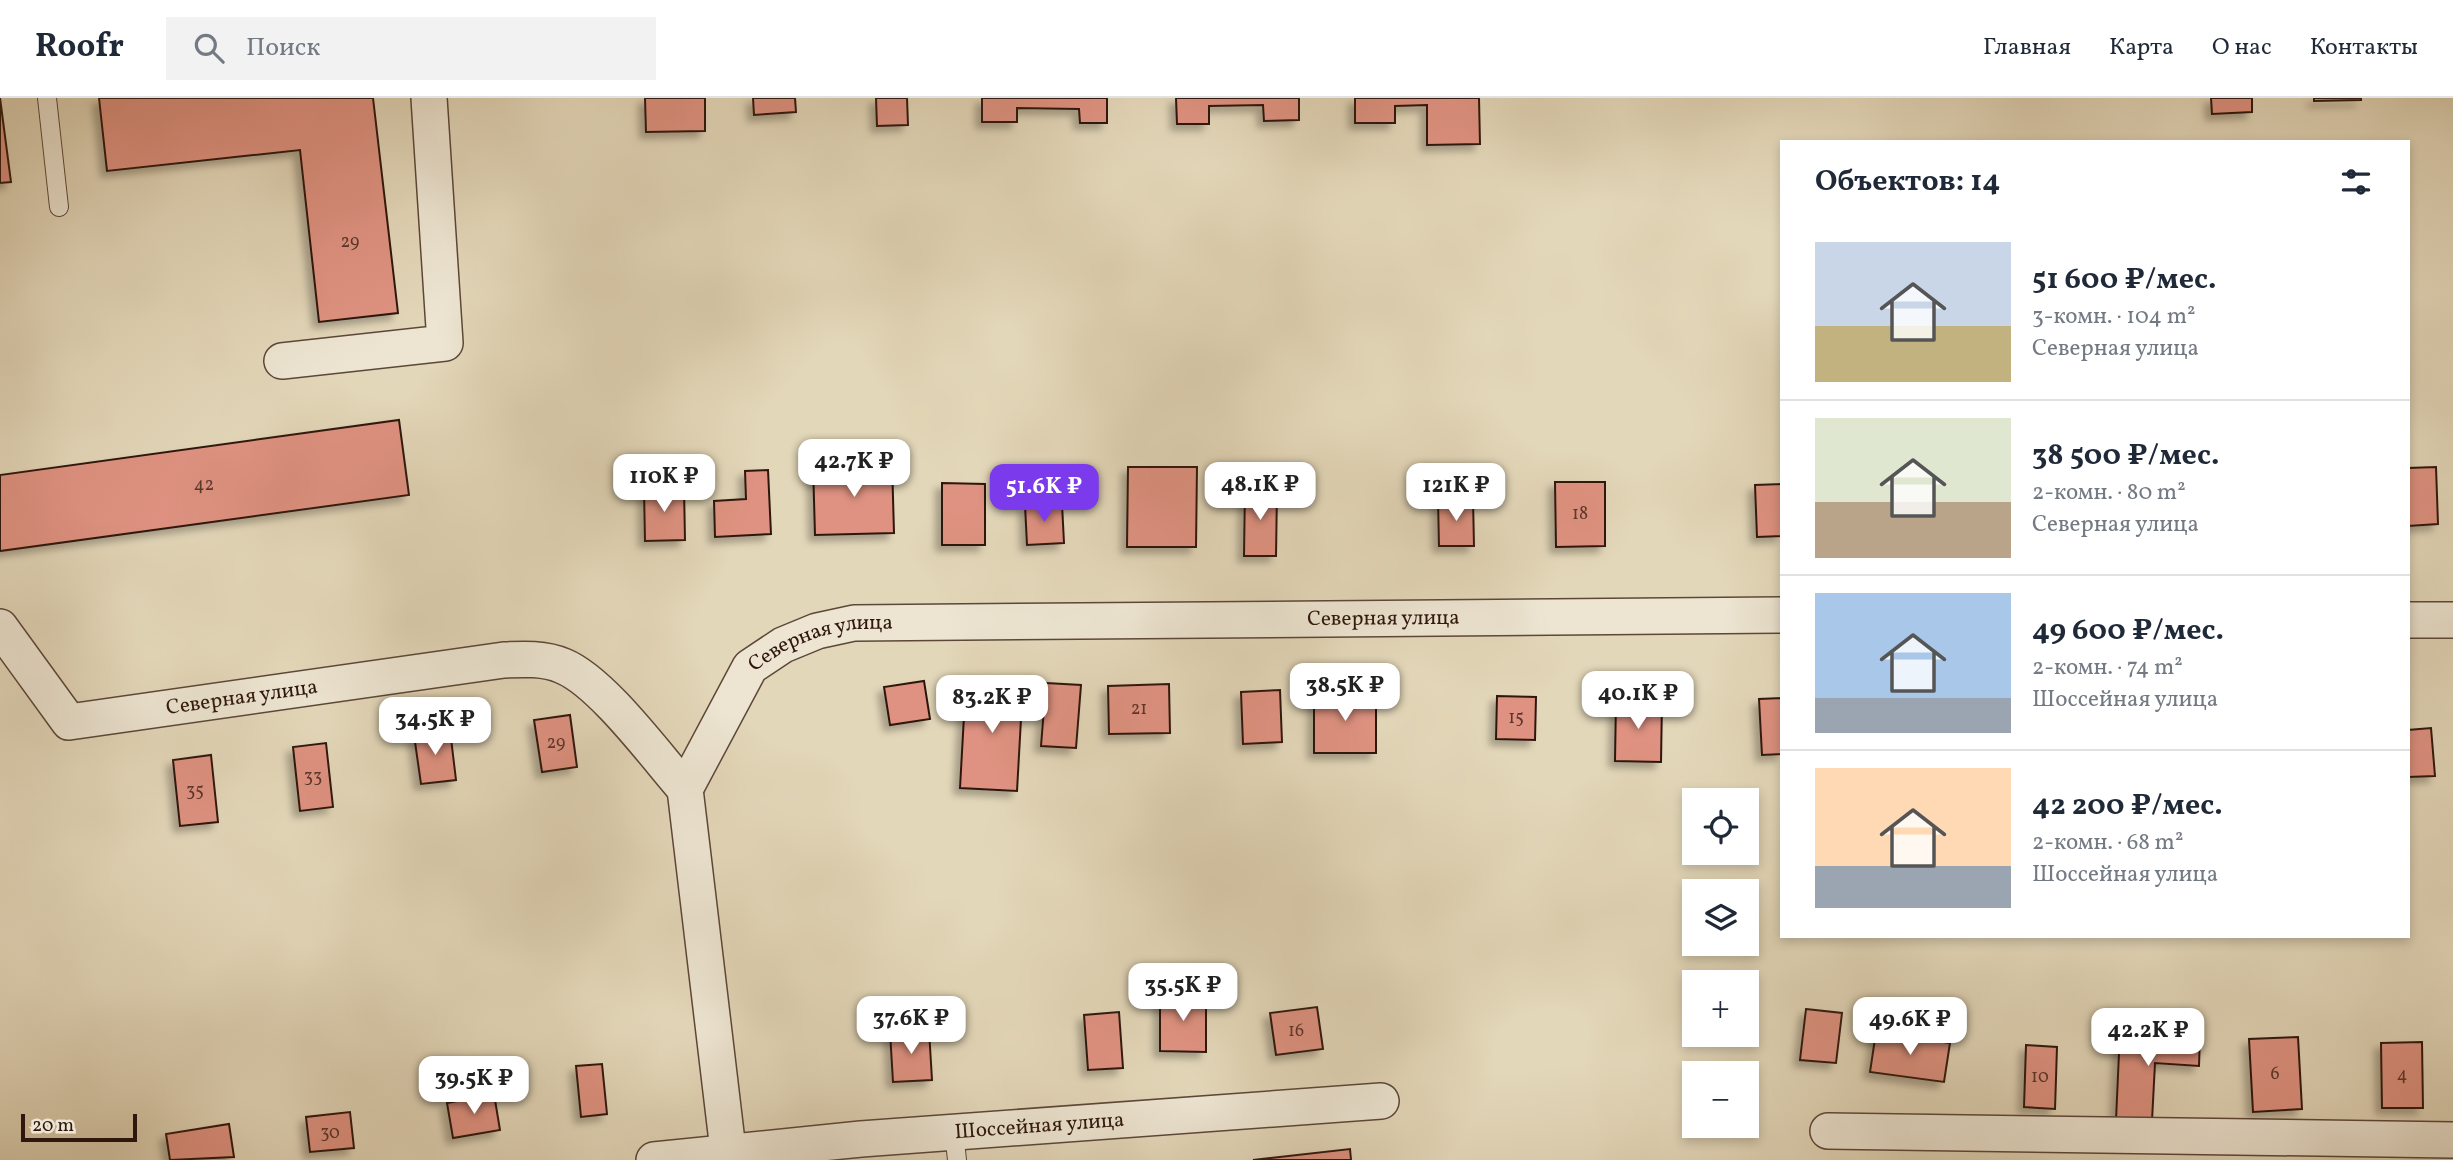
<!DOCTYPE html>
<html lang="ru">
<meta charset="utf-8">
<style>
:root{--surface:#fff;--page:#f2f2f3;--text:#1f2937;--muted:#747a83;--line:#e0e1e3;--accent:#7c3aed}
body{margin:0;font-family:Vollkorn,serif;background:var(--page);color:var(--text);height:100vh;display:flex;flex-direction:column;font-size:26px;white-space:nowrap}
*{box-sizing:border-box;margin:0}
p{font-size:23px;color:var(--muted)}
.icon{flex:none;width:38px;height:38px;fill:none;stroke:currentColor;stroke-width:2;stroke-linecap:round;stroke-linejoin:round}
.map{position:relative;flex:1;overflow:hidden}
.details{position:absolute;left:1780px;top:42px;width:630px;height:798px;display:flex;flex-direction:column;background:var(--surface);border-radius:0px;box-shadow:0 4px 10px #0003}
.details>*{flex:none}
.tools{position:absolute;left:1682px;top:690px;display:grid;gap:14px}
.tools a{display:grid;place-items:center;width:77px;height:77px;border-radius:0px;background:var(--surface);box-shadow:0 4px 10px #0003;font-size:35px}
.scale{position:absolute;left:21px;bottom:18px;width:116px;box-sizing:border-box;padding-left:7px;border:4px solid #2f170e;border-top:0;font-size:19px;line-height:24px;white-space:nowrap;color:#2f170e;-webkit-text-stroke:5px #ede5d2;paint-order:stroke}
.price{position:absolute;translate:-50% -60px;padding:0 16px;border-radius:14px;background:#fff;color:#222;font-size:23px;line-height:46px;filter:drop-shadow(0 2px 4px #0008)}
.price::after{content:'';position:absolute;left:50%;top:42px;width:21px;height:16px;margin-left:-10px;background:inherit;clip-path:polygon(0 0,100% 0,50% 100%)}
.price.active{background:var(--accent);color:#fff}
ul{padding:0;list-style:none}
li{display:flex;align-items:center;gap:21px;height:175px;padding:0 35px}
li+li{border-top:2px solid var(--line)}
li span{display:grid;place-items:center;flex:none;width:196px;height:140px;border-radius:0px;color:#555}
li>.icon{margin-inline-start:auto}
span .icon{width:84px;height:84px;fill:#fffc;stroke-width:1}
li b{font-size:30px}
h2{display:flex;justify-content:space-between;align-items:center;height:84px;padding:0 35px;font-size:30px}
header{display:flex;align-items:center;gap:42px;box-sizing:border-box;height:98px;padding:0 35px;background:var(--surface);border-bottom:2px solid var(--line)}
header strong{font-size:33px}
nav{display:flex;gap:38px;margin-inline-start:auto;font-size:24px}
.search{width:490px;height:63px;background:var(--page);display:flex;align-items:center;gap:18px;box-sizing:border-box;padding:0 24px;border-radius:0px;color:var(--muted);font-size:26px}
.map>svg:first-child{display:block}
.building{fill:#df9281;stroke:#2f170e;stroke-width:2;filter:url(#shadow)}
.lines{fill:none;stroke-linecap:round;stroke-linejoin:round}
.lane-casing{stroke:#5c4739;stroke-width:20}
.street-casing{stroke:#5c4739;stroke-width:38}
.lane{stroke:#ede5d2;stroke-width:18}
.street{stroke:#ede5d2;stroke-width:35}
.labels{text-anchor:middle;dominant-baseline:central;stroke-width:5;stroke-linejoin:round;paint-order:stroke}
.number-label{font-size:18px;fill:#5b362b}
.street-label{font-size:21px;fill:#2f170e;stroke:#ede5d2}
</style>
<header>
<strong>Roofr</strong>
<div class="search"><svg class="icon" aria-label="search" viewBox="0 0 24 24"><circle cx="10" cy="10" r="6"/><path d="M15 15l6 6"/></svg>Поиск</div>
<nav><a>Главная</a><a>Карта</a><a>О нас</a><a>Контакты</a></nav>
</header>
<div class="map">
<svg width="2453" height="1062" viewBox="0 0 2453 1062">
<defs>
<filter id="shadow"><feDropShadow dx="-6" dy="6" stdDeviation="3.5" flood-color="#0004"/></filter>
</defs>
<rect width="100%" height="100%" fill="#e3d7b9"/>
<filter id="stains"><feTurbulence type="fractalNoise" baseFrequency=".00286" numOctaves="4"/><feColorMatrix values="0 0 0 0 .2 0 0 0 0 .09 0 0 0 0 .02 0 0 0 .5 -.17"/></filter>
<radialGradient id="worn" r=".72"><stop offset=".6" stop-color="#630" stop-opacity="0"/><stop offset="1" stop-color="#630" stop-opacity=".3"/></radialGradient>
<g class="building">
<path d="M0 0 11 84 0 85Z"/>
<path d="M99 0H373L398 215 319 224 300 52 107 73Z"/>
<path d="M645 0H705V33L646 34Z"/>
<path d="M753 0H795L796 14 754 17Z"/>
<path d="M876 0H907L908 27 877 28Z"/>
<path d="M982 0H1107V25H1080L1079 11 1017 10V24H982Z"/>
<path d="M1176 0H1299V22L1264 23 1263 7 1209 8V26H1177Z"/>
<path d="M1355 0H1479L1480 46 1427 47V7L1395 8V25H1355Z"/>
<path d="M2211 0H2252V14L2212 16Z"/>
<path d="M2314 0H2361V2L2314 3Z"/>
<path d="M399 322 409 397 0 453V377Z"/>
<path d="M892 364 894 435 815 437 813 367Z"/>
<path d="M1128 369H1197L1196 449H1127Z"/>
<path d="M2436 369 2438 426 2408 428V370Z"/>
<path d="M768 372 771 436 715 439 714 403 746 401 745 373Z"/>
<path d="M1555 384H1605V448L1556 449Z"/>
<path d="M942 385 985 386V447H942Z"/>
<path d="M1782 386V438L1757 439 1755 387Z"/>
<path d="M684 390 685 442 645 443 644 391Z"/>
<path d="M1245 390 1277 391 1276 458H1244Z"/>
<path d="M1473 401 1474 448H1439L1438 402Z"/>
<path d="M1062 406 1064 445 1027 447 1025 407Z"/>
<path d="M966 582 1023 585 1017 693 960 690Z"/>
<path d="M924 583 930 621 890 627 884 589Z"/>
<path d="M1046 585 1081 587 1076 650 1041 648Z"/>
<path d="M1169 586 1170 635 1109 636 1108 588Z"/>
<path d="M1280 592 1282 644 1243 646 1241 594Z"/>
<rect x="1314" y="596" width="62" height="59"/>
<path d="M1497 598 1536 599 1535 642 1496 641Z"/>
<path d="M1782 600V656L1762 657 1759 601Z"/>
<path d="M1616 602 1662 603 1661 664 1615 663Z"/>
<path d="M570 617 577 669 542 674 534 622Z"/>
<path d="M2431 630 2435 678 2408 679V632Z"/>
<path d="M450 632 456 682 421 686 414 637Z"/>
<path d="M326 645 333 709 300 713 293 649Z"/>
<path d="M211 657 218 724 180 728 173 662Z"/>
<path d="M1160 896H1206V954L1160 953Z"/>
<path d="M1317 909 1323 951 1276 957 1270 915Z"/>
<path d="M1806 911 1842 915 1836 965 1800 962Z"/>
<path d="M1119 914 1123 970 1088 972 1084 917Z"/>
<path d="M929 932 932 982 893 984 890 934Z"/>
<path d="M2120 933 2200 937 2199 968 2155 965 2152 1023 2116 1022Z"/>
<path d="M1876 934 1950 945 1944 984 1870 974Z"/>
<path d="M2298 939 2302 1011 2253 1014 2249 941Z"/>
<path d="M2422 944 2423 1010H2382L2381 945Z"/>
<path d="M2026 947 2057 949 2055 1011 2024 1009Z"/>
<path d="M602 966 607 1016 581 1019 576 968Z"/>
<path d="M494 996 500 1032 453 1040 447 1005Z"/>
<path d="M350 1014 354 1050 310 1054 306 1019Z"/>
<path d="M229 1026 234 1059 170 1062 166 1036Z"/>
<path d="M1350 1051 1351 1062H1253Z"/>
</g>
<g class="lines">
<g class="lane-casing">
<g id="lane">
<path d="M47 0 59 109"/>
<path d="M954 1034 957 1062"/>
</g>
</g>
<g class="street-casing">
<g id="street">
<path d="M282 263 445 245 429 0"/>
<path d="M2408 522H2453"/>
<path id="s1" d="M0 529 69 624 504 562C524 561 545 560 563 568 602 584 656 658 685 691"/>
<path id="s2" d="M685 691 750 569 783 547 817 533 854 525 1782 517"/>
<path d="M685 691 728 1052"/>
<path d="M1828 1033 2453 1042"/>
<path id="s3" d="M654 1062 861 1041 1381 1003"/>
</g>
</g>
<use href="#lane" class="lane"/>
<use href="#street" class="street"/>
</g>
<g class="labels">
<g class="number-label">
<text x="350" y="144">29</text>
<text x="204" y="387">42</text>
<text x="1580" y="416">18</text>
<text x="1139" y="611">21</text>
<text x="1516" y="620">15</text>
<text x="556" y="645">29</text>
<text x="313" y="679">33</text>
<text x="195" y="693">35</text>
<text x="1296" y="933">16</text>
<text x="2275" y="976">6</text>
<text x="2402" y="977">4</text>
<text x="2040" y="979">10</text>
<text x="330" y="1035">30</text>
</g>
<g class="street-label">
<text stroke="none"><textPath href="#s2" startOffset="782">Северная улица</textPath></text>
<text stroke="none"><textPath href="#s2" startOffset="215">Северная улица</textPath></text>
<text stroke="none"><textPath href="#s1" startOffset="292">Северная улица</textPath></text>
<text stroke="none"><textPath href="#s3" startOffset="387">Шоссейная улица</textPath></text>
</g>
</g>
<rect width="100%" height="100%" filter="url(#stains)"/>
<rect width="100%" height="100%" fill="url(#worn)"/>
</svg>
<div class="tools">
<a><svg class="icon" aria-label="locate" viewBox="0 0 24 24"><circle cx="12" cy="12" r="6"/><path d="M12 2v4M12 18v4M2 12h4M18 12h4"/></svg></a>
<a><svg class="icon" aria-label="layers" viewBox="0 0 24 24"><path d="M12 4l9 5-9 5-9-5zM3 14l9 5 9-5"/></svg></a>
<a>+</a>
<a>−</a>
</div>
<div class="scale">20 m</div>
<b class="price" style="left:854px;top:401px">42.7K ₽</b>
<b class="price" style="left:664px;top:416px">110K ₽</b>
<b class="price" style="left:1260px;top:424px">48.1K ₽</b>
<b class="price" style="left:1456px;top:425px">121K ₽</b>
<b class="price active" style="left:1044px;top:426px">51.6K ₽</b>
<b class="price" style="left:1345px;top:625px">38.5K ₽</b>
<b class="price" style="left:1638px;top:633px">40.1K ₽</b>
<b class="price" style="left:992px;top:637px">83.2K ₽</b>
<b class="price" style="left:435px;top:659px">34.5K ₽</b>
<b class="price" style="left:1183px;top:925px">35.5K ₽</b>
<b class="price" style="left:911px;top:958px">37.6K ₽</b>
<b class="price" style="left:1910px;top:959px">49.6K ₽</b>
<b class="price" style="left:2148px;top:970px">42.2K ₽</b>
<b class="price" style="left:474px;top:1018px">39.5K ₽</b>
<section class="details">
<h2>Объектов: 14<svg class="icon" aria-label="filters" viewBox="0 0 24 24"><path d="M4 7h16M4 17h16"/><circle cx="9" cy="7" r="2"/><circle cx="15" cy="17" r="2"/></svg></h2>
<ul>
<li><span style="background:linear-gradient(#c9d6e8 60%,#c2b280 0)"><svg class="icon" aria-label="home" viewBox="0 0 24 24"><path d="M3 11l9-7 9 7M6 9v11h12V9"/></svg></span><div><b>51 600 ₽/мес.</b><p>3-комн. · 104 m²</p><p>Северная улица</p></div></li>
<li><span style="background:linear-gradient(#dfe7d0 60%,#b9a48a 0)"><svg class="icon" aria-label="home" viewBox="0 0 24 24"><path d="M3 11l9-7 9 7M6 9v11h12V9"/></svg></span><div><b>38 500 ₽/мес.</b><p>2-комн. · 80 m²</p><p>Северная улица</p></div></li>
<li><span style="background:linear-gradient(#a9c7e8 75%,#9aa5b1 0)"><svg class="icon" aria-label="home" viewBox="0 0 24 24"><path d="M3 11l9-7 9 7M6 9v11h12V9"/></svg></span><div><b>49 600 ₽/мес.</b><p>2-комн. · 74 m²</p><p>Шоссейная улица</p></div></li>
<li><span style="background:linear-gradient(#ffd9b3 70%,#9aa5b1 0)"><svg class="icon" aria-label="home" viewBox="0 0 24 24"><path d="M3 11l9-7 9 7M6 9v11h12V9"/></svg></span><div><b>42 200 ₽/мес.</b><p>2-комн. · 68 m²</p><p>Шоссейная улица</p></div></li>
</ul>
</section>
</div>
